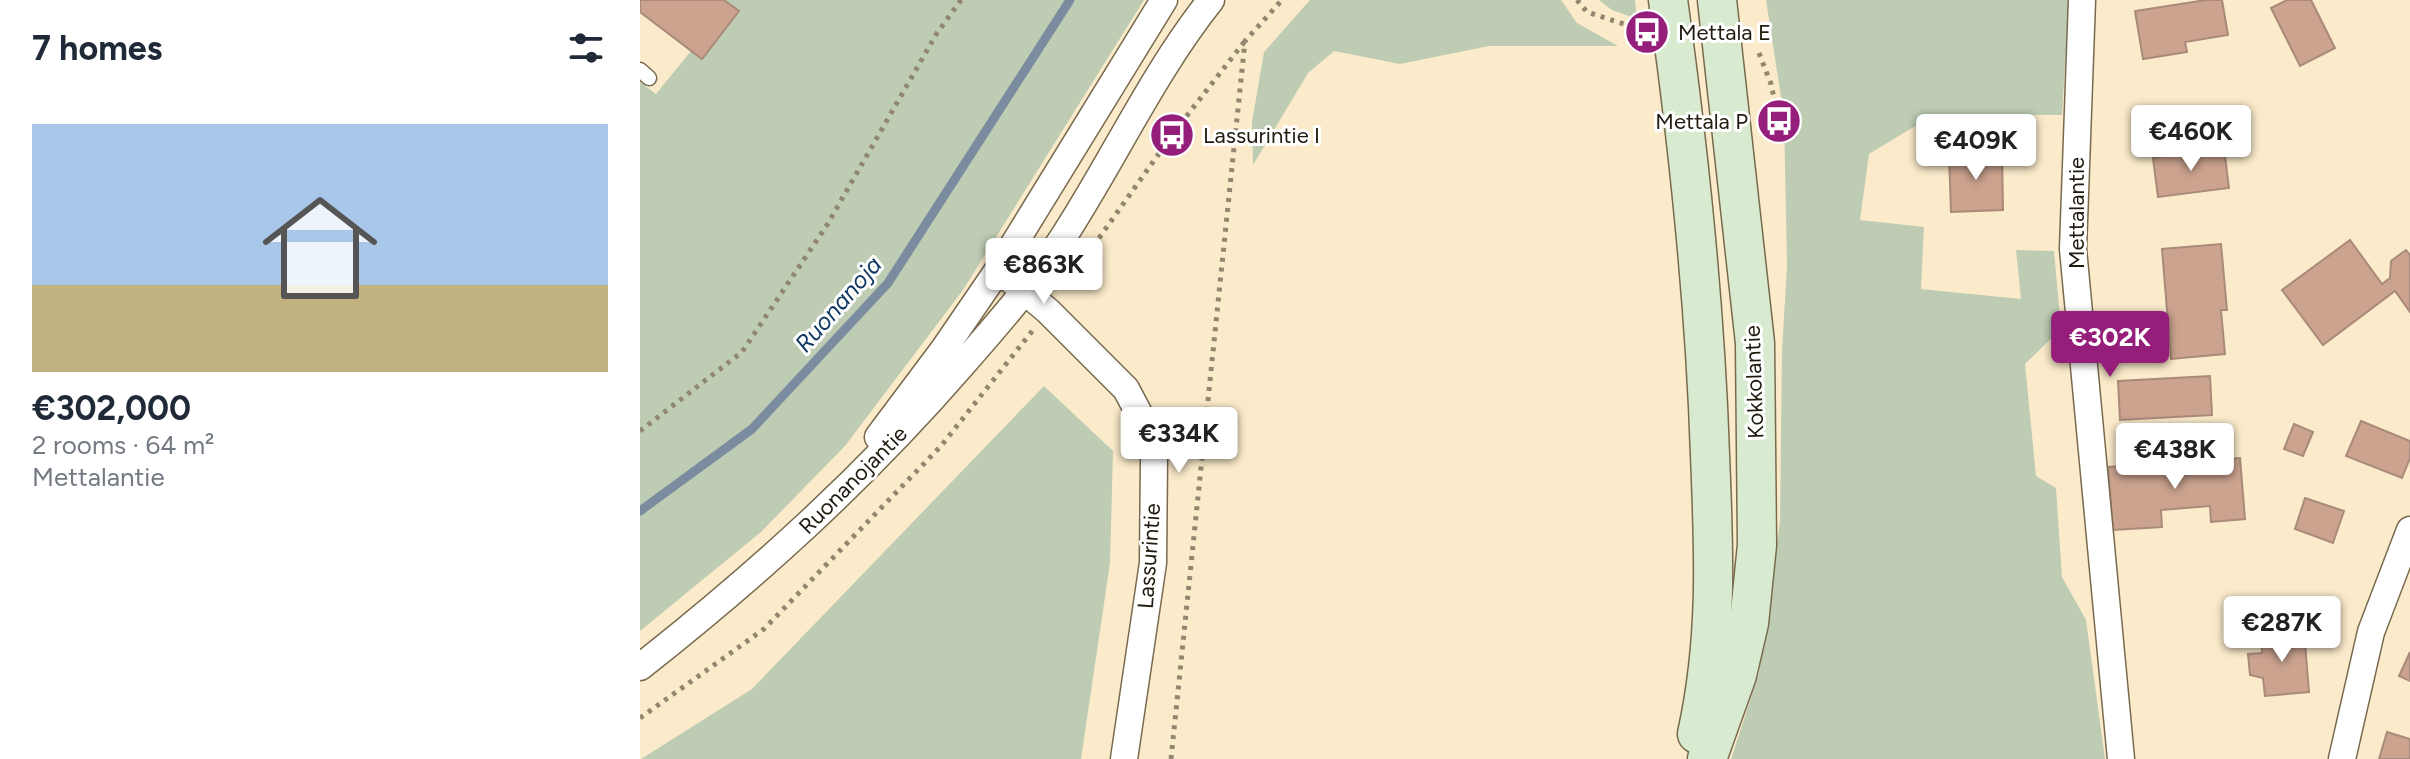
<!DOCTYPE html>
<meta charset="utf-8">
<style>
:root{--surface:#fff;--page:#f2f2f3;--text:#1f2937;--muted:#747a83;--line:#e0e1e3;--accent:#951e7a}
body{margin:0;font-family:Figtree,sans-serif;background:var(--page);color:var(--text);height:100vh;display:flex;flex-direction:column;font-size:30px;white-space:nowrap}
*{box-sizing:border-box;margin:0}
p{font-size:26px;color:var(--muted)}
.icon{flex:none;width:44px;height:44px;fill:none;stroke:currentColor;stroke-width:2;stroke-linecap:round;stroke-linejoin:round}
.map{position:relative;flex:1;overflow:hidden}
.details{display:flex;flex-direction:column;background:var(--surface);width:640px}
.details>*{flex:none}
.price{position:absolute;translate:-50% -68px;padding:0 18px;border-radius:8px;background:#fff;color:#222;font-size:26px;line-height:52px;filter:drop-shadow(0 2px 4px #0008)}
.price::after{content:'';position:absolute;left:50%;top:48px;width:24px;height:18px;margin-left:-12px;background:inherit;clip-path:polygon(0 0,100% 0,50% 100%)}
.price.current{background:var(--accent);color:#fff}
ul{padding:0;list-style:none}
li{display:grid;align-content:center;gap:16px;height:424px;padding:0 32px}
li+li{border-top:2px solid var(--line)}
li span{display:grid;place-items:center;height:248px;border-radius:0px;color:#555}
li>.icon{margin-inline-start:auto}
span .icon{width:144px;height:144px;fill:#fffc;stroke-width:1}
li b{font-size:34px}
h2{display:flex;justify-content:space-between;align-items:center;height:96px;padding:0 32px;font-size:34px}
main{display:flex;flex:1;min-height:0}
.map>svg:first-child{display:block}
.green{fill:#beccb3}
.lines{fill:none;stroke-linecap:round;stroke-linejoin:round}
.stream{stroke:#7b8ca0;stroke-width:9}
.building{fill:#cba38f;stroke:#aa8a7a;stroke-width:2}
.lane-casing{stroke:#786a4d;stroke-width:17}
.street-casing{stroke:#786a4d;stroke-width:29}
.secondary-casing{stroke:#786a4d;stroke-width:41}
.path{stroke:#91866f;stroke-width:5;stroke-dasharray:4 6;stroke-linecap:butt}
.lane{stroke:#fff;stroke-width:14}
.street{stroke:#fff;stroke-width:26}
.secondary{stroke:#d8ebd0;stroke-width:38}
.labels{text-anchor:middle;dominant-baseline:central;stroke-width:6;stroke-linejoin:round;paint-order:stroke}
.poi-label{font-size:22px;fill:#211b0f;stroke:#fff;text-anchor:start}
.street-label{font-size:22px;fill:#211b0f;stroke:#fff}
.water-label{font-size:24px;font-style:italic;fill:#113862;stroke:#fff}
</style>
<main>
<section class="details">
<h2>7 homes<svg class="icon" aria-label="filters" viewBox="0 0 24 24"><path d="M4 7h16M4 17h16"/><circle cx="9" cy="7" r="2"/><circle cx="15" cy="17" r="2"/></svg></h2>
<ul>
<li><span style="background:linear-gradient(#a9c7e8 65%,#c2b280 0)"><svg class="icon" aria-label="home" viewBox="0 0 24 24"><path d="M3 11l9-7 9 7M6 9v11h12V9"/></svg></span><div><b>€302,000</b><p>2 rooms · 64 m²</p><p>Mettalantie</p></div></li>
</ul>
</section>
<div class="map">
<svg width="1770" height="759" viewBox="0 0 1770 759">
<rect width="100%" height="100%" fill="#fbebcb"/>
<g class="green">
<path d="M84 0H504L323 290 205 446 121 532 0 631V82L16 94 51 51 62 59 98 12Z"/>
<path d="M670 0H921L937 23 978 46H849L760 64 694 51 668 73 613 165 612 122 624 52Z"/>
<path d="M959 0H995L997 19 972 10Z"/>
<path d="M1126 0H1429L1422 115 1295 114 1229 154 1220 220 1284 227 1281 289 1381 299 1376 250 1414 251 1421 329 1385 364 1396 476 1416 488 1422 577 1446 620 1465 759H1091L1119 673 1140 521 1142 351 1147 266 1144 116Z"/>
<path d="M404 386 473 451 470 563 441 759H1L112 689Z"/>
</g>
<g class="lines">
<path class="stream" d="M0 511 112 429 248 283 430 0"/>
</g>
<g class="building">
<path d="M0 0H84L99 11 62 59 0 12Z"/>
<path d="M1566 0H1582L1588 35 1545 42 1547 52 1503 59 1495 11Z"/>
<path d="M1647 0H1671L1695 48 1660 66 1631 8Z"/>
<path d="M1584 148 1589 188 1518 197 1513 158Z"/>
<path d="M1362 153 1363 210 1311 212 1309 155Z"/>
<path d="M1710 240 1742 284 1750 278 1751 261 1766 250 1770 255V312L1755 291 1683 345 1642 290Z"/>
<path d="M1581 244 1587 310H1581L1585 354 1531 359 1522 249Z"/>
<path d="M1570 376 1572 415 1480 420 1478 381Z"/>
<path d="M1721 421 1770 441V458L1762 478 1706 456Z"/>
<path d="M1654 424 1673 432 1663 456 1644 449Z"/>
<path d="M1527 430 1528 464 1498 465 1496 431Z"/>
<path d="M1600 458 1605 519 1571 522 1570 506 1521 510 1522 527 1473 530 1468 467Z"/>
<path d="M1665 498 1704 511 1693 543 1655 529Z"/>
<path d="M1664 631 1669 692 1625 696 1623 678 1610 675 1608 654 1622 653 1621 634Z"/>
<path d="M1770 652V681L1759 676Z"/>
<path d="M1747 732 1770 739V759H1739Z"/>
</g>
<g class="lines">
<g class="lane-casing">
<path id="lane" d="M0 70 9 78"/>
</g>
<g class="street-casing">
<g id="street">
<path d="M1442 0 1433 249 1481 759"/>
<path d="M371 280 408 311 486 389 504 423 514 458 513 563 484 759"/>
<path d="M238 437 304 349 358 270 524 0"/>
<path d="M0 667C118 574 223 479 322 365 357 325 391 286 420 242 472 163 512 74 571 0"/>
<path d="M1702 759 1731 632 1770 530"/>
</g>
</g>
<g class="secondary-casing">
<g id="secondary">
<path d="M1028 0C1049 151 1065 302 1070 455 1074 551 1078 639 1057 734"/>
<path d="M1067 759 1097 675 1109 623 1117 545 1115 343 1077 0"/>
</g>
</g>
<g class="path">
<path d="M937 0 947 12 999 29"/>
<path d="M1119 53 1131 84 1139 121"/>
<path d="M459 238 535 131 605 41"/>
<path d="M0 431 102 352 187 225 297 33 321 0"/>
<path d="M0 718 124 629 301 446 393 330"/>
<path d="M531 759 605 41 642 0"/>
</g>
<use href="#lane" class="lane"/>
<use href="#street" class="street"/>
<use href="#secondary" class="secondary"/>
</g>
<defs>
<g id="bus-disc" transform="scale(2.3)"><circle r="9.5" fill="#951e7a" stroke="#fff"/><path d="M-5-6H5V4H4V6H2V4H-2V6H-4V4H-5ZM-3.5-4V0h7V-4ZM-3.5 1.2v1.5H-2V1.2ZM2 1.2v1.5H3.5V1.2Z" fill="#fff"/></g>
</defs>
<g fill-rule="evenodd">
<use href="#bus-disc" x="1007" y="32"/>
<use href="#bus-disc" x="1139" y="121"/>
<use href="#bus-disc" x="532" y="135"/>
</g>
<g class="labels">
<g class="poi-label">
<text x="1038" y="32">Mettala E</text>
<text x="1108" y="121" text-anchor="end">Mettala P</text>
<text x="563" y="135">Lassurintie I</text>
</g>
<g class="street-label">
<text transform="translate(1436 213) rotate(-90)">Mettalantie</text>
<text transform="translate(1114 382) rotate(-92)">Kokkolantie</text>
<text transform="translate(213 480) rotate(-45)">Ruonanojantie</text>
<text transform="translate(509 556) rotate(-86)">Lassurintie</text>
</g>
<g class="water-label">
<text transform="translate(198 304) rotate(-49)">Ruonanoja</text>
</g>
</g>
</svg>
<b class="price" style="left:1551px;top:173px">€460K</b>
<b class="price" style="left:1336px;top:182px">€409K</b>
<b class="price" style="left:404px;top:306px">€863K</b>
<b class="price current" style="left:1470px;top:379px">€302K</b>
<b class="price" style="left:539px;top:475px">€334K</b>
<b class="price" style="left:1535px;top:491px">€438K</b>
<b class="price" style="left:1642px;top:664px">€287K</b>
</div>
</main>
